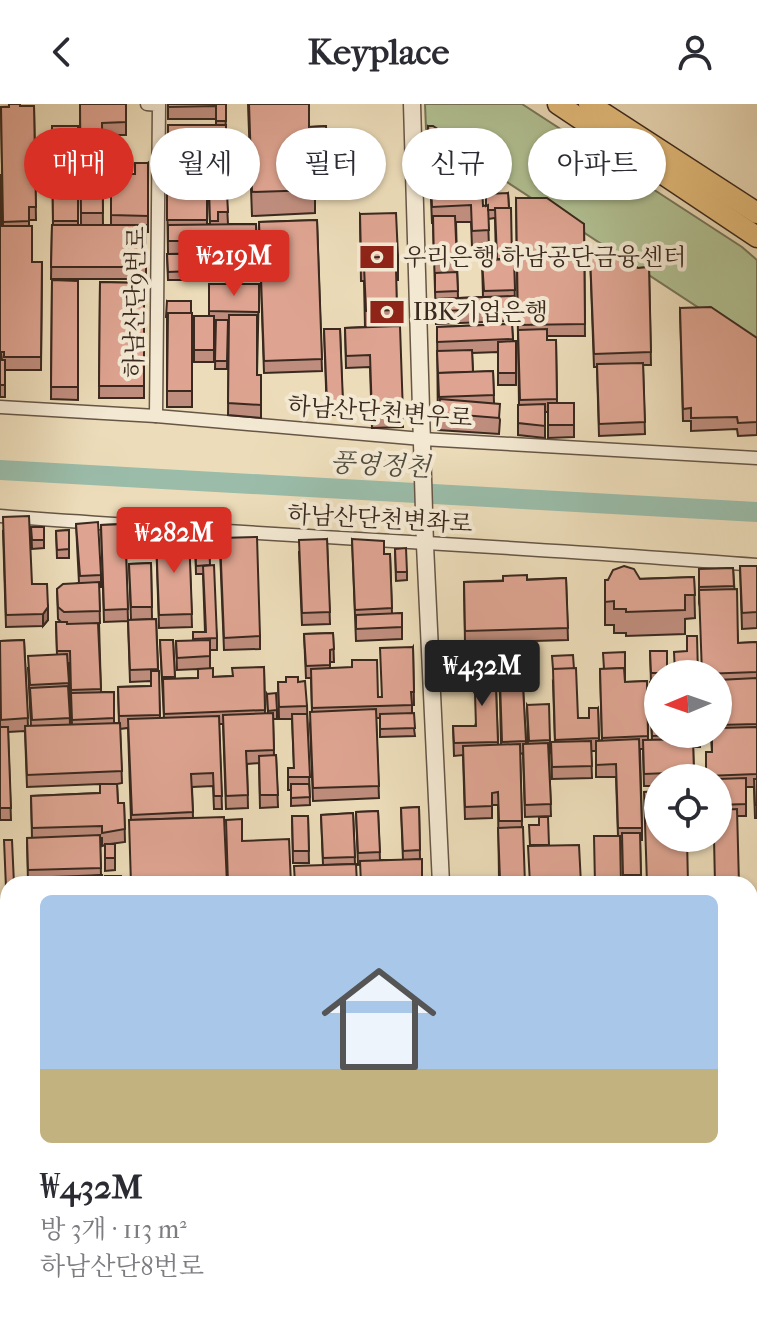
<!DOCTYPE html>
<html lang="ko">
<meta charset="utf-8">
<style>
:root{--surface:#fff;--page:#f2f2f3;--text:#2b2b33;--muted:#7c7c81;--accent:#d93025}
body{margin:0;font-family:"IM FELL French Canon","Noto Serif KR",serif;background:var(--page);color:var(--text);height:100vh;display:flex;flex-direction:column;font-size:30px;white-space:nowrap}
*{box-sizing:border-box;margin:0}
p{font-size:26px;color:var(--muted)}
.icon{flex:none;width:44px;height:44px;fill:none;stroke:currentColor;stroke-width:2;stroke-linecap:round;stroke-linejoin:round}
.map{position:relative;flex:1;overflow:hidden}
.side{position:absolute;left:0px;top:772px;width:758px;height:442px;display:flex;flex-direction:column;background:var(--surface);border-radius:24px 24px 0 0;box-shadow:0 2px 6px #0004}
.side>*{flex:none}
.hud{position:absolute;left:24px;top:24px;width:710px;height:72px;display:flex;gap:16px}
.needle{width:52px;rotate:268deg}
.controls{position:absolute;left:644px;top:556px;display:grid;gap:16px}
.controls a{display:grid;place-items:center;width:88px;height:88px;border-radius:50%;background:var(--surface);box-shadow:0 2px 6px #0004;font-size:40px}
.price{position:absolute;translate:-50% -68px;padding:0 18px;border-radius:8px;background:var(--accent);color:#fff;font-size:26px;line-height:52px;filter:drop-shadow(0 2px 4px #0008)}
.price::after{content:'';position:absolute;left:50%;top:48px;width:24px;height:18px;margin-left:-12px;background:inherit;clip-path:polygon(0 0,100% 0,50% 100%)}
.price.current{background:#222;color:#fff}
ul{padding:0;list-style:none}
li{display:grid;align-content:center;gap:16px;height:424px;padding:0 40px}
li span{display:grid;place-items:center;height:248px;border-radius:12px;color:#555}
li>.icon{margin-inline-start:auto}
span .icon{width:144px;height:144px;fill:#fffc;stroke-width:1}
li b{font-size:34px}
.pill{padding:0 28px;border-radius:36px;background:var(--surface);box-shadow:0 2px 6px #0004;font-size:28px;line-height:72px}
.pill.current{background:var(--accent);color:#fff}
header{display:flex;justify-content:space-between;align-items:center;height:104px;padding:0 40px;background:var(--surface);font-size:36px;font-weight:700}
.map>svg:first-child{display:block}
.green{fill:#b2c294;stroke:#76765a;stroke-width:2}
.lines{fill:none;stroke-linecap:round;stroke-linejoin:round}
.river{stroke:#9abca9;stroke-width:20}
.minor-casing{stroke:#665646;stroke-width:15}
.tertiary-casing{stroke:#665646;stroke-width:19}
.primary-casing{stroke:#3a291f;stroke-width:23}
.minor{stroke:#f3e8d2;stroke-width:12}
.tertiary{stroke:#f3e8d2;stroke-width:16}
.primary{stroke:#e6be7c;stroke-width:20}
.wall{fill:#bf8d7d;stroke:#3a291f;stroke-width:2;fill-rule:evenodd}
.shaded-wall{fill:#9b7366;stroke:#3a291f;stroke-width:2}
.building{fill:#dea491;stroke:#3a291f;stroke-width:2}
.labels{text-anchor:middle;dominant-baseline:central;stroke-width:8;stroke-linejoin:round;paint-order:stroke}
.poi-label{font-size:24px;fill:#3a291f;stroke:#f3e8d2;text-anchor:start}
.street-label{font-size:24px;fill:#3a291f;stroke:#f3e8d2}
.water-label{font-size:26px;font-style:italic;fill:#524e42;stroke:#f3e8d2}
</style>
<header><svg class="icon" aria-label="back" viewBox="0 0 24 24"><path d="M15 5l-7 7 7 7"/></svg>Keyplace<svg class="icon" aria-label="person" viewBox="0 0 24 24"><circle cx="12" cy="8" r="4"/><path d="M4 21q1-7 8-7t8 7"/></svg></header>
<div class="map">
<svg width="757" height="1213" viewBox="0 0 757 1213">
<rect width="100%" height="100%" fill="#ecdcb9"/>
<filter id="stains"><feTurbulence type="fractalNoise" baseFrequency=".0025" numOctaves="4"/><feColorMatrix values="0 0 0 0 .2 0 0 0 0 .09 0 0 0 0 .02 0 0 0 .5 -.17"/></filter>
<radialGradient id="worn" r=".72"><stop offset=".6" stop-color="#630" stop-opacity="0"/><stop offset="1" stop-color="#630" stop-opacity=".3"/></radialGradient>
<path class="green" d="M425 0H522L742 143 757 156V242L426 25Z"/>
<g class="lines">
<path class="river" d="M0 366 757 408"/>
<g class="minor-casing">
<g id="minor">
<path d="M147 0 159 1 156 312"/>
<path d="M0 303 156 312 422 335 757 354"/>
<path d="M0 412C252 431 505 441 757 461"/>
<path d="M750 842 757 841"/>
<path d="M0 872H8"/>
</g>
</g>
<g class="tertiary-casing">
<g id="tertiary">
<path d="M412 0 425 441 441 780"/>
<path d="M459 1206 460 1213"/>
</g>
</g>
<g class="primary-casing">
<g id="primary">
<path d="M558 0 757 133"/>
<path d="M589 0 757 109"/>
</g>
</g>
<use href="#minor" class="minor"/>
<use href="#tertiary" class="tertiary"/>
<use href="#primary" class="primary"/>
</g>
<g class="wall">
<path d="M80 0H126V31H102L103 121H111V79H118L135 70 148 59V128H146V175H51L52 121H53L52 22H78V121H81Z"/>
<path d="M168 0H226L225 62 228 120H256L257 174 206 175V149L168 150 167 86H190V73H177V62H168V21H216V15H168ZM207 96H209L210 120H207Z"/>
<path d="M248 0H309V23L326 22 327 65 315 66V109L252 112Z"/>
<path d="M34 2 36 116H29V122L32 158H42L41 266H5V293H0V70L1 122H3L1 3Z"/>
<path d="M428 22 447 31 448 39 454 54 470 49V61H465L466 82 483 102H486L508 89 512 155H514L515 202H513V217L436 220 433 119H432ZM495 114 496 155 482 156 483 193 458 194 456 118H471L472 143H489L488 115Z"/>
<path d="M516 94 584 120 585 232H547V236H556L557 299H574V333L548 334V308H545V334L518 331V301H519Z"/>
<path d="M360 110 398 152V176H396L397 222 403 323 372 324 370 263 346 264 345 224 365 223 364 177H361Z"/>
<path d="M317 116 322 267 264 269 259 118Z"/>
<path d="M167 150H193V176H168Z"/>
<path d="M590 150 638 164 649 163 651 261H643L645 330 599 332 597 263H594Z"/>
<path d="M52 176 78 177V296L51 295Z"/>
<path d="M100 178 144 179V294H99Z"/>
<path d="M209 180H259L257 271H261V314L228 311 229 220H228L227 265H215L216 220H214V258H194V212H209Z"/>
<path d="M167 197 192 209V303H167Z"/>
<path d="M680 204 757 234V331L738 332 737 325 691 327V317H683Z"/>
<path d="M512 220 513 237H516V281H498V248L472 249 473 268 493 267 494 299 500 316 499 330 438 326 437 223Z"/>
<path d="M324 225H340L343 311H327Z"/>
<path d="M76 420 101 471V483H99L100 519H99L101 588H114V619H119L118 583 151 582V577L130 578 128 517 104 518 101 421 125 420 128 516 156 515 160 614H164L160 536H173L175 575 198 574V565L177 566 176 537H193V528H205L203 470H196L195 433 210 462 217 534V546H210V564L213 573 232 572 264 563 265 610H268L267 590 277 606V615H273L274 651H276L278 703 260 704 259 659 247 660 248 704 226 705 223 620H219L222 705H214L213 682 192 683 193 714 131 716 128 624 120 625 122 679 117 680 118 699H124L125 738 110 740H115V766L105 767V741L102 742V734H100L101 771 28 779 27 734H32L31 692 100 689V680L27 683 25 627 8 628 11 716H0V537L24 536 28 622H31L28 564 57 551 56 518H61L58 515 57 485 79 479ZM68 559H70L72 621H70Z"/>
<path d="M31 423H44V444L32 445Z"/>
<path d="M3 426 32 480 48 516 43 522 6 523Z"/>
<path d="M69 426V454H57L56 427Z"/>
<path d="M189 431 192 523 159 524 156 432Z"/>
<path d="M327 435 330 520 302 521 299 448Z"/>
<path d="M352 435 384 450H390L392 510 402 509V535L356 537Z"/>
<path d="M395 445 407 468V476L396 477Z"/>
<path d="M220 446 260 532V545L224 546Z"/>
<path d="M151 459 152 515 131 516 129 460Z"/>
<path d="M740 462H757V524L742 525Z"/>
<path d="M733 464 738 539 757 538V714H755L754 683H746V712H737L718 734V674H706V648H712L711 634H704V630H718V570L699 499V465Z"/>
<path d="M694 473 695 514 685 515V530L626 532V529H614V521H605V476Z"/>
<path d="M566 474 568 536 465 539 464 478Z"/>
<path d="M333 529 334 558H330V564L378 593H382L413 543 414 601H412V609L415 632 380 633V614H376L379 694 313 697 310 620 312 608 311 574H306L304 530Z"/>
<path d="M521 546 526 640H528L527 601 550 636V649H549L551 712 525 713 523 649 520 650 522 723 499 775 498 701H492V714L465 715 463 651 454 652 453 622H475L495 557 498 641H501L499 547Z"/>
<path d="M650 547H667V570H658V577L651 578Z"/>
<path d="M625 564V578L647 577 648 636H652L650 579 700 630V643H693L694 674H658V682H644L643 645H640L642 724V736H640L641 780H623L622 737H620L618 732 616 673H596V647H591L592 674 552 675 551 638H555L553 578 578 614H589L598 604 599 637 602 636 600 565Z"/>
<path d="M278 578H298L307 602 310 701 291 702V686H288V664H294L292 615H279Z"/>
<path d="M419 703 420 755 358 761 356 708 378 707 380 756H403L401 704Z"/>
<path d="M353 709 355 760 323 761 321 711Z"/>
<path d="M292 712H308L309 759H293Z"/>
<path d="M8 881V1030L5 950H0V882Z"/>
<path d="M750 967H757V1213L750 1206Z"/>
<path d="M1 1045H8V1136H5V1117H3Z"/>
</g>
<path class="shaded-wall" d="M48 503V516L43 522V510Z"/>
<g class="building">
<path d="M9 0H20V2H34L36 103H29V117L3 118 1 3H9Z"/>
<path d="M80 0H126V18L102 19 103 109H81Z"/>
<path d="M168 0H226V17H216V2L168 3Z"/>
<path d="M249 0H309V23L326 22 327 42H314L315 86 252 88Z"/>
<path d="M168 21H226V49L168 50Z"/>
<path d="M52 22H78V117H53Z"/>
<path d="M428 22H433L447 31 448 37H429Z"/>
<path d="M429 39H454V53L430 54Z"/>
<path d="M470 49V57H461L460 54H457V50Z"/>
<path d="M177 53H225L228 108H218V117H210L209 84H190V61H177Z"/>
<path d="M430 54H460L461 58 465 57 466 82H482L483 102 488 101 489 126 472 127 471 101 432 103Z"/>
<path d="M135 59H148V112L111 111V79H118V70H135Z"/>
<path d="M0 70 1 115H0Z"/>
<rect x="167" y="86" width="40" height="30"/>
<path d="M508 89 509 104H495V106H488V101L486 102V90Z"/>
<path d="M516 94H547L584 120 585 220 518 221Z"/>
<path d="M495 104H511L512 155H497Z"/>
<path d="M396 109 398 152 361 154 360 110Z"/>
<path d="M433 112H455L457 157 434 158Z"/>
<path d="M317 116 322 255 264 257 259 118Z"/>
<path d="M256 120 257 162 206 163V137H168V121Z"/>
<path d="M52 121H146V163H51Z"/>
<path d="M0 122H32V158H42L41 253H4V248H0Z"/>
<path d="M618 149 638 164 649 163 651 248 594 250 590 150Z"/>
<path d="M167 150H193V167L168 168Z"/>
<path d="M514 155 515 186 484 187 482 156Z"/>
<path d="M364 162 393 163 396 165 397 206 366 207Z"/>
<path d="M457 168 458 187 435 188V169Z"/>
<path d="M52 176 78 177V283H51Z"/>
<path d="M100 178 144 179V282H99Z"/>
<path d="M209 180H259V208L209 207Z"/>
<path d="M513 192V205L436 207 435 195Z"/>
<path d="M167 197H191V209H168V213H166Z"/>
<path d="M711 203 757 234V318L738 319 737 313 691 314V304L683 305 680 204Z"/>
<path d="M168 209H192V287H167Z"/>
<path d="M229 211H257V271H261V301L228 299Z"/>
<rect x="194" y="212" width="20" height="34"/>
<path d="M216 216H228L227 257H215Z"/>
<path d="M512 220 513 235 437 238V223Z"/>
<path d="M400 222 403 310 372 312 370 251 346 252 345 224Z"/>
<path d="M324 225H340L343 298 327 299Z"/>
<path d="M547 225V236H556L557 295 520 296 518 226Z"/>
<path d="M516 237V269H498V238Z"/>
<path d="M472 246 473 268 438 269 437 247Z"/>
<path d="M0 250H1L2 256H5V281H0Z"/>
<path d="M643 259 645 318 599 320 597 260Z"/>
<path d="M493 267 494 291 439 293 438 269Z"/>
<path d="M440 295 500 300 499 314 438 309Z"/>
<rect x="548" y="299" width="26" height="22"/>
<path d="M545 300V322L518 319V301Z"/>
<path d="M29 412 32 480H47L48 503 43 510 6 511 3 413Z"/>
<path d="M98 418 101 471 80 472 76 420Z"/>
<path d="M125 420 128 505 104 506 101 421Z"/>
<path d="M31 423H44V436H32Z"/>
<path d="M69 426V445L57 446 56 427Z"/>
<path d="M189 431 192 510 159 511 156 432Z"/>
<path d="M195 433H209L210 461 196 462Z"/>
<path d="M257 433 260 532 224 534 220 434Z"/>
<path d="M327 435 330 508 302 509 299 436Z"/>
<path d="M352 435 384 437V450H390L392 504 355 506Z"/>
<path d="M406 444 407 468H396L395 445Z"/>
<path d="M151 459 152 503H131L129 460Z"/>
<path d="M214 461 217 534 193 535V528H206L203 462Z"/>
<path d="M624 462 634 465 640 475 694 473 695 491H685V506L626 508V505H614V497L605 498V476H608L613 466Z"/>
<path d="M740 462H757V508L742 509Z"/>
<path d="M733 464 734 482 699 483V465Z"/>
<path d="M527 471V476L566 474 568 524 465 527 464 478 503 477V472Z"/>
<path d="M99 478 100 507 64 508 58 503 57 485 63 480Z"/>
<path d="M737 485 738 539 757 538V568L702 570 699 486Z"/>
<path d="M402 509V523L356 525V511Z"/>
<path d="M156 515 158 565 130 566 128 516Z"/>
<path d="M56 518H67V520L98 519 101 585 71 586 70 547H57Z"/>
<path d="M333 529 334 545 330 546V561L306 562 304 530Z"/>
<path d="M687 532H697L698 570H675L674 548 687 547Z"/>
<path d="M24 536 28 614 1 616 0 537Z"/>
<path d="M160 536H173L175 573H162Z"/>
<path d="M210 536V552L177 554 176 537Z"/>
<path d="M413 543 414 588H411L412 601 312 604 311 565 352 563V556H377L378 593H382L380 544Z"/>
<path d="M521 546 526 637 502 638 499 547Z"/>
<path d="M650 547H667V569H651Z"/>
<path d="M625 548V564L604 565 603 549Z"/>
<path d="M67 550 69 579 30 581 28 552Z"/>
<path d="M573 551 574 565H553L552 552Z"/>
<path d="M474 557H495L498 638 454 639 453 622H476Z"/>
<path d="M264 563 265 606 164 610 163 575 198 574V565L213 564V573L233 572 232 564Z"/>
<path d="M576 564 578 614H589V604H598L599 634 555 636 553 565Z"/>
<path d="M624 564 625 578 647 577 648 632 602 634 600 565Z"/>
<path d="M151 567H159L160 611 119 612 118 583 151 582Z"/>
<path d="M286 573H298V578L305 577 307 602 279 603 278 578H286Z"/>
<path d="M757 574V620L718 621V576Z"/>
<path d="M650 579H658V630H700L652 632Z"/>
<path d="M68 582 70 614 32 616 30 584Z"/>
<path d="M114 588V614L72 616 71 589Z"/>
<path d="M276 589 277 606 268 607 267 590Z"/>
<path d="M549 600 550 636 529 637 527 601Z"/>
<path d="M376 605 379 682 313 684 310 608Z"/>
<path d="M273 609 274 646 246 647 248 691 226 692 223 611Z"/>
<path d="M414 609 415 624 380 625V610Z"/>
<path d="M292 610H307L310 673H288V664H294Z"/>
<path d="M219 612 222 692H214L213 669 191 670 193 708 132 711 128 615Z"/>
<path d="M120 619 122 667 27 671 25 622Z"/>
<path d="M0 623H8L11 704H0Z"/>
<path d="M757 623V670L706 672V648H712V630H718V624Z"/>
<path d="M639 635 642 724H618L616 660 596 661V637Z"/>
<path d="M693 635 694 668 644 670 643 636Z"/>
<path d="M591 637 592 662 552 663 551 638Z"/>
<path d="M548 639 551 700 525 701 523 640Z"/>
<path d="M520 640 522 717H499L498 688 492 689V702L465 703 463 642Z"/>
<path d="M276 651 278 691H260L259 652Z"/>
<path d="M746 674V700L718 701V675Z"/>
<path d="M754 675H757V701H755Z"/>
<path d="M100 680H117L118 699H124L125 725 102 729V722L32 724 31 692 100 689Z"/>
<path d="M291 680H309L310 693 291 694Z"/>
<path d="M658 687V734H687L688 780H647L644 688Z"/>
<path d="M419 703 420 746 403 747 401 704Z"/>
<path d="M737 705 739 780H715L714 734H718V706Z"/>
<path d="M378 707 380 748 358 749 356 708Z"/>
<path d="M353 709 355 753 323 754 321 711Z"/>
<path d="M292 712H308L309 747H293Z"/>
<path d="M224 713 227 780H131L129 716Z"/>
<path d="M539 713H548L549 741H530L529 721H539Z"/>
<path d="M242 715V737L289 735 291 780H228L226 716Z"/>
<path d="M523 723 525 780H469V776L500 775 498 724Z"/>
<path d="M622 729H640L641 771H623Z"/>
<path d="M100 731 101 764 28 766 27 734Z"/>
<path d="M594 732H620L621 780H595Z"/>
<path d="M4 736H12L14 780H8V808H7Z"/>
<rect x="105" y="740" width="10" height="14"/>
<path d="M579 741 581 780H530L528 742Z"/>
<path d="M422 755V780H361L360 757Z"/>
<path d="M356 760 357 780H295L294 762Z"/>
<path d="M102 771 103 780H29L28 774Z"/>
<rect x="105" y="772" width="16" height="8"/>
<path d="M8 881V937L0 938V882Z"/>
<path d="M5 938H8V1014Z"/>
<rect x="750" y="967" width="7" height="29"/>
<rect x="750" y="1000" width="7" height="184"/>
<path d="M1 1045H8V1101H3Z"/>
<path d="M5 1117H8V1127L5 1128Z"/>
<path d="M3 1143H8V1206H248L249 1213H5Z"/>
<path d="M750 1187H757V1213H713V1206H750Z"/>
<path d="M250 1206H293L294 1213H250Z"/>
<rect x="298" y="1206" width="73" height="7"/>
<path d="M478 1206H534L535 1213H478Z"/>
<path d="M536 1206H588L589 1213H537Z"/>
<path d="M593 1206H647L648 1213H593Z"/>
<path d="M651 1206H706L707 1213H651Z"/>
</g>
<defs>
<g id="bank-bare" transform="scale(2.76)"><path d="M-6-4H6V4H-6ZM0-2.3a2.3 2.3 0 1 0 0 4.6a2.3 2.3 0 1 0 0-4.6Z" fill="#8f2418" stroke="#f3e8d2" stroke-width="2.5" paint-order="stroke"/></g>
</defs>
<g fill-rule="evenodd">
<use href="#bank-bare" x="377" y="153"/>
<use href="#bank-bare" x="387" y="208"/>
</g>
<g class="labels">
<g class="poi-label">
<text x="403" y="153">우리은행 하남공단금융센터</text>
<text x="413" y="208">IBK기업은행</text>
</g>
<g class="street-label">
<text transform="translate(135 198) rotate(-89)">하남산단9번로</text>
<text transform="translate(380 308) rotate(4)">하남산단천변우로</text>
<text transform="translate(380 415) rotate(3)">하남산단천변좌로</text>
</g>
<g class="water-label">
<text transform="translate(380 361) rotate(3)">풍영정천</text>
</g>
</g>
<rect width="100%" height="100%" filter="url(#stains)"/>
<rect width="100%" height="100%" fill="url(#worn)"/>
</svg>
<div class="controls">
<a><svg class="needle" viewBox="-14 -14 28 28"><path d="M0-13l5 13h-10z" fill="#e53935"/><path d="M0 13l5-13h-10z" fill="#7c7c81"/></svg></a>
<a><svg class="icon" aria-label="locate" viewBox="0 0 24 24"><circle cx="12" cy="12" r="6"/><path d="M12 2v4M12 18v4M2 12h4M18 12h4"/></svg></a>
</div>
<b class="price" style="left:234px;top:194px">₩219M</b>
<b class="price" style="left:174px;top:471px">₩282M</b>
<b class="price current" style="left:482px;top:604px">₩432M</b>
<div class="hud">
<a class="pill current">매매</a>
<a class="pill">월세</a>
<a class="pill">필터</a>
<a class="pill">신규</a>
<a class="pill">아파트</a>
</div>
<section class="side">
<ul>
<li><span style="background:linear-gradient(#a9c7e8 70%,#c2b280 0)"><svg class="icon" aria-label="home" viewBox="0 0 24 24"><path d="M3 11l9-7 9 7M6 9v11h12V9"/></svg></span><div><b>₩432M</b><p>방 3개 · 113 m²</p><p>하남산단8번로</p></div></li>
</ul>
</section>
</div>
